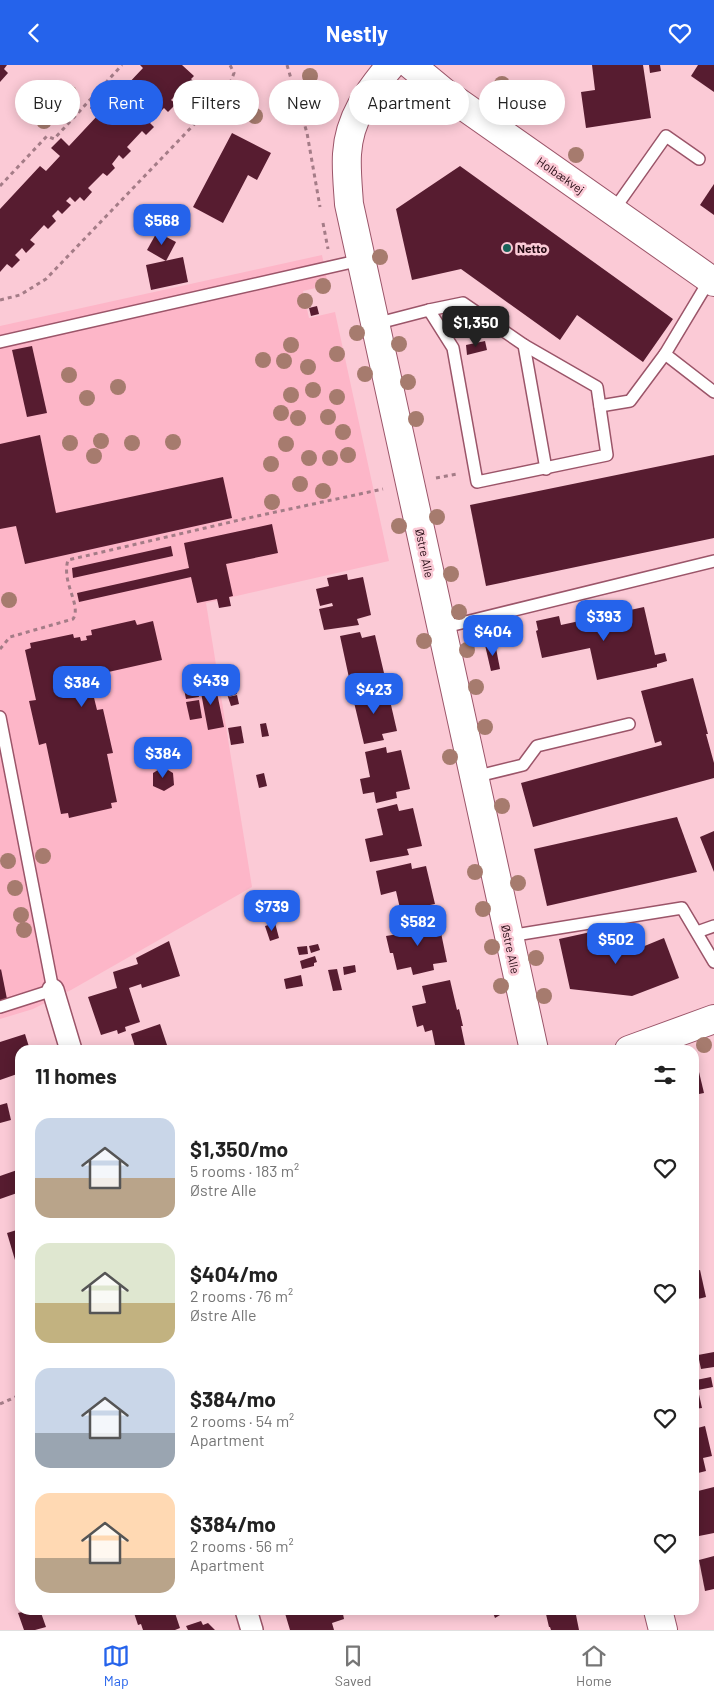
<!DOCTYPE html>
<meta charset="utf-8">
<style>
:root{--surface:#fff;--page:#f6f6f6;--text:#222;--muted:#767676;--line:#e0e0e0;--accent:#2563eb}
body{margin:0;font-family:Barlow,sans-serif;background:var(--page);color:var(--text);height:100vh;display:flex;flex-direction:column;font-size:19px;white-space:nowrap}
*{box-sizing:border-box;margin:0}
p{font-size:16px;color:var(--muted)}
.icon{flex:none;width:28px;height:28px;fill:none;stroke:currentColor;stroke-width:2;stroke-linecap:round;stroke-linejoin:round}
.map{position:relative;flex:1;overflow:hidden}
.panel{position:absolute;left:15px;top:980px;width:684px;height:570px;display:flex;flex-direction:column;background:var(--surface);border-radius:15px;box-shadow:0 2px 12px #0003}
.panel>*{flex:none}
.hud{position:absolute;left:15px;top:15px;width:685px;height:45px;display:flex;gap:10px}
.price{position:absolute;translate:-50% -42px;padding:0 11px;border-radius:10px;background:var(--accent);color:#fff;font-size:16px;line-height:32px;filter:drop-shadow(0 1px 2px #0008)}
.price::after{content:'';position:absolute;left:50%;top:30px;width:15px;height:11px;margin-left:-8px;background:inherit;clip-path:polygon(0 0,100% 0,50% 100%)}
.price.active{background:#222;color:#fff}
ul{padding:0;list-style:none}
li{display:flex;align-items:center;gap:15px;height:125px;padding:0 20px}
li span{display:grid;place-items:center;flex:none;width:140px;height:100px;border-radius:15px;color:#555}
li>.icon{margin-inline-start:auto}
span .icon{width:60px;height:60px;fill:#fffc;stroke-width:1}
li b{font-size:21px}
h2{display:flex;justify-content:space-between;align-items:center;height:60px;padding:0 20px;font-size:21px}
.pill{padding:0 18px;border-radius:22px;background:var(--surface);box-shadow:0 2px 12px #0003;font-size:18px;line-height:45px}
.pill.active{background:var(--accent);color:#fff}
header{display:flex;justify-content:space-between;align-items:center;height:65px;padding:0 20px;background:var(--accent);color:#fff;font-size:22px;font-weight:700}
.tabs{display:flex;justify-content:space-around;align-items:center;height:70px;border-top:1px solid var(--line);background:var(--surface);font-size:14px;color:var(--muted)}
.tabs a{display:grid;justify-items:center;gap:2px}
.tabs .active{color:var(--accent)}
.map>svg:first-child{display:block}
.built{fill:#fdb6c8}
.building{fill:#571c30}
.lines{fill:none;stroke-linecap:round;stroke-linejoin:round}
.lane-casing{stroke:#9b5569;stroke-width:14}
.street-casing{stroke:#9b5569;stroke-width:24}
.secondary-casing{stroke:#9b5569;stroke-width:30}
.path{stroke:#a47c87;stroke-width:3;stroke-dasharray:4 4;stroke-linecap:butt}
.lane{stroke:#fff;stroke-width:11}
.street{stroke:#fff;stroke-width:21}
.secondary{stroke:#fff;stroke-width:28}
.tree{fill:#a67b6e}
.poi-dot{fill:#196359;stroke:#fbcad6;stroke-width:2}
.labels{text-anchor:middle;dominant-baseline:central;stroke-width:5;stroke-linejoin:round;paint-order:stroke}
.street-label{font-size:12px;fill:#230811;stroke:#fbcad6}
.poi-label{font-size:12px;font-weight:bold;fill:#230811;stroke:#fbcad6;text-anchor:start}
</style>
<header><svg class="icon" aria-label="back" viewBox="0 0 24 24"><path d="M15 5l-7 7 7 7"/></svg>Nestly<svg class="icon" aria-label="heart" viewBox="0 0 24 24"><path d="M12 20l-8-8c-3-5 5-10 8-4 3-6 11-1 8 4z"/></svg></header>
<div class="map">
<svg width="714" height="1565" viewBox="0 0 714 1565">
<rect width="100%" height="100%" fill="#fbcad6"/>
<path class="built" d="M322 190 328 220 303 226 309 253 335 247 389 496 206 538 252 822 71 925 33 944 0 954V261Z"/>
<g class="building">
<path d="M0 0H7L4 4 8 8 0 17Z"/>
<path d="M140 0H182L194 11 191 14 195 18 187 27 183 23 171 35 176 39 168 47 164 43 150 58 154 62 146 70 142 66 127 82 131 86 123 94 119 90 112 99 115 103 107 111 103 108 88 123 92 127 84 136 80 132 75 137 70 132 66 136 71 140 62 149 58 145 52 151 56 156 48 164 44 160 30 175 35 179 26 188 22 183 15 190 20 195 12 203 7 199 0 207V144L40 101 46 106 60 91 51 83 61 73 69 81 98 50 90 43 100 32 108 40 143 3Z"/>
<path d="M592 0H643L651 53 586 63 581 27 595 25Z"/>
<path d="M649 0H660L661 6 650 8Z"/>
<path d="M698 0H714V27L691 11Z"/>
<path d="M232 68 271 88 257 115 248 110 223 158 193 142Z"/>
<path d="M460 101 673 254 643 297 577 250 560 275 461 204 412 215 396 144Z"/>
<path d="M714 119V150L700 140Z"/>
<path d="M157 167 176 177 166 196 147 185Z"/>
<path d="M183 192 188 217 151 225 146 200Z"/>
<path d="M317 241 319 249 311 251 309 243Z"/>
<path d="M485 276 487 285 467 290 466 280Z"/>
<path d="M32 281 47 348 27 352 12 285Z"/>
<path d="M40 370 56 448 223 412 232 453 25 499 16 461 0 464V379Z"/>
<path d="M714 390V473L486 521 470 440Z"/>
<path d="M272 459 278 488 226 499 233 531 229 532 231 541 219 543 217 534 197 538 191 512 79 537 77 528 189 503 184 478Z"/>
<path d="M171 481 173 491 73 513 72 503Z"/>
<path d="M347 509 348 515 363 512 371 550 357 554 359 560 324 565 319 544 333 541 332 538 320 541 316 524 329 521 327 513Z"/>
<path d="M644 542 655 590 665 588 667 596 657 599V602L597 615 590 583 542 593 536 566 538 565 536 556 559 551 561 560Z"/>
<path d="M135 555 137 560 153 556 162 595 95 610 94 607 88 608 97 645 103 644 113 688 107 689 117 737 111 738 112 743 69 753 68 748 61 749 46 678 39 680 29 636 36 635 25 585 31 583 30 578 73 569 74 573 80 572 81 576 87 575 86 571 92 570 91 565Z"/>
<path d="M360 567 362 573 375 570 384 608 370 611 371 617 351 622 340 571Z"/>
<path d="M495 578 500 604 491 606 485 580Z"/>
<path d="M693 613 708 669H706L714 698V713L533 762 521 718 662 680 661 676 655 678 641 626Z"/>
<path d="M212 614 214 629 217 628 224 662 208 665 199 617Z"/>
<path d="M196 617 199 632 186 634 183 619Z"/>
<path d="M236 623 237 629 228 632 226 625Z"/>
<path d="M372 624 373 631 388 627 397 666 382 669 384 675 364 679 352 629Z"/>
<path d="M237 630 239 639 231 641 228 632Z"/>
<path d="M199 635 202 653 190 655 186 637Z"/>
<path d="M266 658 269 671 262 672 260 659Z"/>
<path d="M241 661 244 678 231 680 228 663Z"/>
<path d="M386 682 387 688 401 685 410 724 396 727 397 733 376 738 374 727 363 729 360 714 370 712 365 687Z"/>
<path d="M163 702 173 708 174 720 164 726 153 721V708Z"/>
<path d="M264 708 267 721 259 723 256 710Z"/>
<path d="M397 739 399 746 413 743 422 781 407 784 409 790 370 797 365 774 383 770 377 744Z"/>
<path d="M677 752 697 807 547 841 534 784Z"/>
<path d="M714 766V807L700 772Z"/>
<path d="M411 798 412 804 426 801 435 839 420 842 421 847 402 852 396 826 381 830 376 806Z"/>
<path d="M273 838 276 851 266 853 263 841Z"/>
<path d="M424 855 425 861 439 858 447 897 433 899 434 905 413 910 411 902 397 905 393 888H390L386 871 404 868 402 860Z"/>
<path d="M275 858 279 873 270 876 265 861Z"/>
<path d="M600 865 602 876 631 879 630 887 664 873 679 913 632 931 570 924 559 874Z"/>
<path d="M169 876 180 911 142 923 141 919 129 923 140 957 125 962 126 966 118 969 117 965 101 970 88 932 117 923 113 907 138 899 136 893Z"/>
<path d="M318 879 320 885 311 888 309 881Z"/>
<path d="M307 881 308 889 299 890 297 882Z"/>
<path d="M315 891 317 897 314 898V901L302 904 300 896Z"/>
<path d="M355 900 356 907 344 910 343 902Z"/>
<path d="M1 904 7 934 0 936V905Z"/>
<path d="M337 904 342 925 333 926 328 905Z"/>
<path d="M301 910 303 921 286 924 284 914Z"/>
<path d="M450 915 457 945 459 944 463 961H461L466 985H436L432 965 425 967 423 960 417 962 412 941 426 938 422 921Z"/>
<path d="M160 959 168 983 163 985H136L131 969Z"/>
<path d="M25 969 30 985H20V1008L0 1015V977Z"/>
<path d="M699 1007 704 1028 694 1030V1008Z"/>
<path d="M7 1038 11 1055 0 1058V1040Z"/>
<path d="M20 1104V1127L0 1134V1111Z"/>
<path d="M20 1164V1193L15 1195 7 1168Z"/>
<path d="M700 1205 706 1232 694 1235V1206Z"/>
<path d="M714 1287V1302L701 1304 698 1290Z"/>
<path d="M694 1307 696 1315 711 1312 713 1322 698 1325 702 1343 694 1344Z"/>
<path d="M705 1361 712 1391 703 1393 706 1406 694 1409V1364Z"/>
<path d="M714 1422V1468L694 1472V1427Z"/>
<path d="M714 1491V1524L705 1526 699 1495Z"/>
<path d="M22 1545H40L46 1562 35 1565H24L18 1548 22 1547Z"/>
<path d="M133 1545H171L172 1549 175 1548 180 1563 175 1565H143L141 1559 138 1560Z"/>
<path d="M284 1545H351L352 1547 343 1549 344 1554 332 1558 334 1565H290Z"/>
<path d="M492 1545H498L500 1550 495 1553Z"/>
<path d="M545 1545H592V1546L576 1550 579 1565H551L550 1562H549Z"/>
<path d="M201 1556 203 1560 208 1558 215 1565H188L186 1561Z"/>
</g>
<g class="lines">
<g class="lane-casing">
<g id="lane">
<path d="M613 146 666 71 699 94"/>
<path d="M710 214 665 289 714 327"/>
<path d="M429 245 463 238 524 280 546 404"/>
<path d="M375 259 429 245 453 283 477 417 607 390 597 322 524 280"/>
<path d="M0 277 361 195"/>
<path d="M600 341 630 336 665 289"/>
<path d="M441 563 714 496"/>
<path d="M0 652 53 925 0 942"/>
<path d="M474 712 523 700 537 681 629 659"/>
<path d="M697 867 714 861"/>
<path d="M509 871 682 843 714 897"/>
</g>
</g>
<g class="street-casing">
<g id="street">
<path d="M53 925 71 985"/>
<path d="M246 1545 252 1565"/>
</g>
</g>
<g class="secondary-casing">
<g id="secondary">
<path d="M391 0C369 26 349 53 347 89 346 105 348 123 349 139L534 985"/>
<path d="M411 0 445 28 714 217"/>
<path d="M629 985 714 954"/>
<path d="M658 1545 663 1565"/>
</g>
</g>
<g class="path">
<path d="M287 0 307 68 320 142"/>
<path d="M0 121 47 71 54 74 122 0"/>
<path d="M323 158 328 184"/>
<path d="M0 235 20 230 46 214 228 24 234 8 230 0"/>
<path d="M436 413 457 409"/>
<path d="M0 584 10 572 73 554C82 540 61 518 68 495L248 453 383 424"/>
<path d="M0 1339 20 1330"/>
</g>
<use href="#lane" class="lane"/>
<use href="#street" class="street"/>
<use href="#secondary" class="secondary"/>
</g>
<g class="tree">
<circle cx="310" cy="11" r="8"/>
<circle cx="502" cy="19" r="8"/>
<circle cx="69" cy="28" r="8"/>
<circle cx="255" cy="51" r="8"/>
<circle cx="44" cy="56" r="8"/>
<circle cx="576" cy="90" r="8"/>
<circle cx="380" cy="192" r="8"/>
<circle cx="323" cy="221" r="8"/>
<circle cx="305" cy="236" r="8"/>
<circle cx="357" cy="268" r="8"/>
<circle cx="399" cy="279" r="8"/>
<circle cx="291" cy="280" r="8"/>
<circle cx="337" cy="289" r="8"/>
<circle cx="263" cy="295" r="8"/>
<circle cx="284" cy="296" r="8"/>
<circle cx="308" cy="302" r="8"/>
<circle cx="365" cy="309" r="8"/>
<circle cx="69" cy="310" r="8"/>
<circle cx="408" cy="317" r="8"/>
<circle cx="118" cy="322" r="8"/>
<circle cx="313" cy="325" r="8"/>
<circle cx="291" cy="330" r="8"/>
<circle cx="337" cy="332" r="8"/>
<circle cx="87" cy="333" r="8"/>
<circle cx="281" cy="348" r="8"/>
<circle cx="328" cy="352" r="8"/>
<circle cx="298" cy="353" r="8"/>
<circle cx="416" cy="354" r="8"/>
<circle cx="343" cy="367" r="8"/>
<circle cx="101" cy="376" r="8"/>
<circle cx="173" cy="377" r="8"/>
<circle cx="70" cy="378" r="8"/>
<circle cx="132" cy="378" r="8"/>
<circle cx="286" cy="379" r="8"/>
<circle cx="348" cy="390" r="8"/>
<circle cx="94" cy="391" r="8"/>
<circle cx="309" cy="393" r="8"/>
<circle cx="330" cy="393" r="8"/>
<circle cx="271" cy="399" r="8"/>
<circle cx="300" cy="419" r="8"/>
<circle cx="323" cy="426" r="8"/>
<circle cx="272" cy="437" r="8"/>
<circle cx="437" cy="452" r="8"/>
<circle cx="399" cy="461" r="8"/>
<circle cx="451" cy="509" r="8"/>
<circle cx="9" cy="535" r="8"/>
<circle cx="459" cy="547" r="8"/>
<circle cx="424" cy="576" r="8"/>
<circle cx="467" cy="585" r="8"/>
<circle cx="476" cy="622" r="8"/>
<circle cx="485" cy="662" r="8"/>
<circle cx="450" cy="692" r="8"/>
<circle cx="502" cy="741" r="8"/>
<circle cx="43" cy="791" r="8"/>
<circle cx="8" cy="796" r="8"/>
<circle cx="475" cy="807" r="8"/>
<circle cx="518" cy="818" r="8"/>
<circle cx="15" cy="823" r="8"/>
<circle cx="483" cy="844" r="8"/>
<circle cx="21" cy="850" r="8"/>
<circle cx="24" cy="865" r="8"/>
<circle cx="492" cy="882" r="8"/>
<circle cx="536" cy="893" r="8"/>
<circle cx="501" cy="921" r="8"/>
<circle cx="544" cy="931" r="8"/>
<circle cx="704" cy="980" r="8"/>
</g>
<circle class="poi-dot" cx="507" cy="183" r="5"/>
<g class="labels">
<g class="street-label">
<text transform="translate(561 110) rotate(35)">Holbækvej</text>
<text transform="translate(425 488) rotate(78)">Østre Alle</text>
<text transform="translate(511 884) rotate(78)">Østre Alle</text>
</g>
<g class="poi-label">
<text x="517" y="183">Netto</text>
</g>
</g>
</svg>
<b class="price" style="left:162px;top:181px">$568</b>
<b class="price active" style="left:476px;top:283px">$1,350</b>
<b class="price" style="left:604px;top:577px">$393</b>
<b class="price" style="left:493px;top:592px">$404</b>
<b class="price" style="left:211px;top:641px">$439</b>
<b class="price" style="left:82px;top:643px">$384</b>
<b class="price" style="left:374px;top:650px">$423</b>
<b class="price" style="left:163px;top:714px">$384</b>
<b class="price" style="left:272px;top:867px">$739</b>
<b class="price" style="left:418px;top:882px">$582</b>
<b class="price" style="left:616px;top:900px">$502</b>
<div class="hud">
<a class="pill">Buy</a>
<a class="pill active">Rent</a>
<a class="pill">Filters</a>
<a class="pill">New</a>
<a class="pill">Apartment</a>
<a class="pill">House</a>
</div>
<section class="panel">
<h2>11 homes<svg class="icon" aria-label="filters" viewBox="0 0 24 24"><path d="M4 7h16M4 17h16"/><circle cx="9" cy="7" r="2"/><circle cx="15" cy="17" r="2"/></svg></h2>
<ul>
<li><span style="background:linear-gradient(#c9d6e8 60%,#b9a48a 0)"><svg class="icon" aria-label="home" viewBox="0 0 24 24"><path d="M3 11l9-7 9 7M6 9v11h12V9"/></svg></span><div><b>$1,350/mo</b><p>5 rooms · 183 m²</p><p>Østre Alle</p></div><svg class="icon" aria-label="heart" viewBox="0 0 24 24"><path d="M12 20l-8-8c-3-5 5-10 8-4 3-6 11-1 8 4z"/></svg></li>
<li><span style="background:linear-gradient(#dfe7d0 60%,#c2b280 0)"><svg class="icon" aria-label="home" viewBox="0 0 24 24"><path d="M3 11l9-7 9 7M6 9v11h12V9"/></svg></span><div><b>$404/mo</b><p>2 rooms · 76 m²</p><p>Østre Alle</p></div><svg class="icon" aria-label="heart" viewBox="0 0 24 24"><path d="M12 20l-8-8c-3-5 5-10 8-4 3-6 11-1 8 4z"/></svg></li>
<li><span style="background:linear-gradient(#c9d6e8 65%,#9aa5b1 0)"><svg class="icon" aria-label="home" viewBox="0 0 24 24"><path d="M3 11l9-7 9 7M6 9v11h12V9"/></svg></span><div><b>$384/mo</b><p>2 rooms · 54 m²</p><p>Apartment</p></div><svg class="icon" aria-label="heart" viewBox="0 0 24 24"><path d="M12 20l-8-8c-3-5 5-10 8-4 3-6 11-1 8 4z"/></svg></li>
<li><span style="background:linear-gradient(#ffd9b3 65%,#b9a48a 0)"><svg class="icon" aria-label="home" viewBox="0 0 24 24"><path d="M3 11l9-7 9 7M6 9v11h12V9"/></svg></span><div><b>$384/mo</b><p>2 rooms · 56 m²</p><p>Apartment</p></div><svg class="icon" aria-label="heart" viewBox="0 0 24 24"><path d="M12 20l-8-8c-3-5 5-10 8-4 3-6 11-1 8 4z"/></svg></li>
</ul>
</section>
</div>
<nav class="tabs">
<a class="active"><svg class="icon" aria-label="map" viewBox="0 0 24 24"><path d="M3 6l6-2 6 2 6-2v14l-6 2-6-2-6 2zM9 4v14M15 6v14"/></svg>Map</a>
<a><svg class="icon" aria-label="saved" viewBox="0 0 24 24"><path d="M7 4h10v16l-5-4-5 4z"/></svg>Saved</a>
<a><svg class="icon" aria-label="home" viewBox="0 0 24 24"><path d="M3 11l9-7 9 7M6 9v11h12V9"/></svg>Home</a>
</nav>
